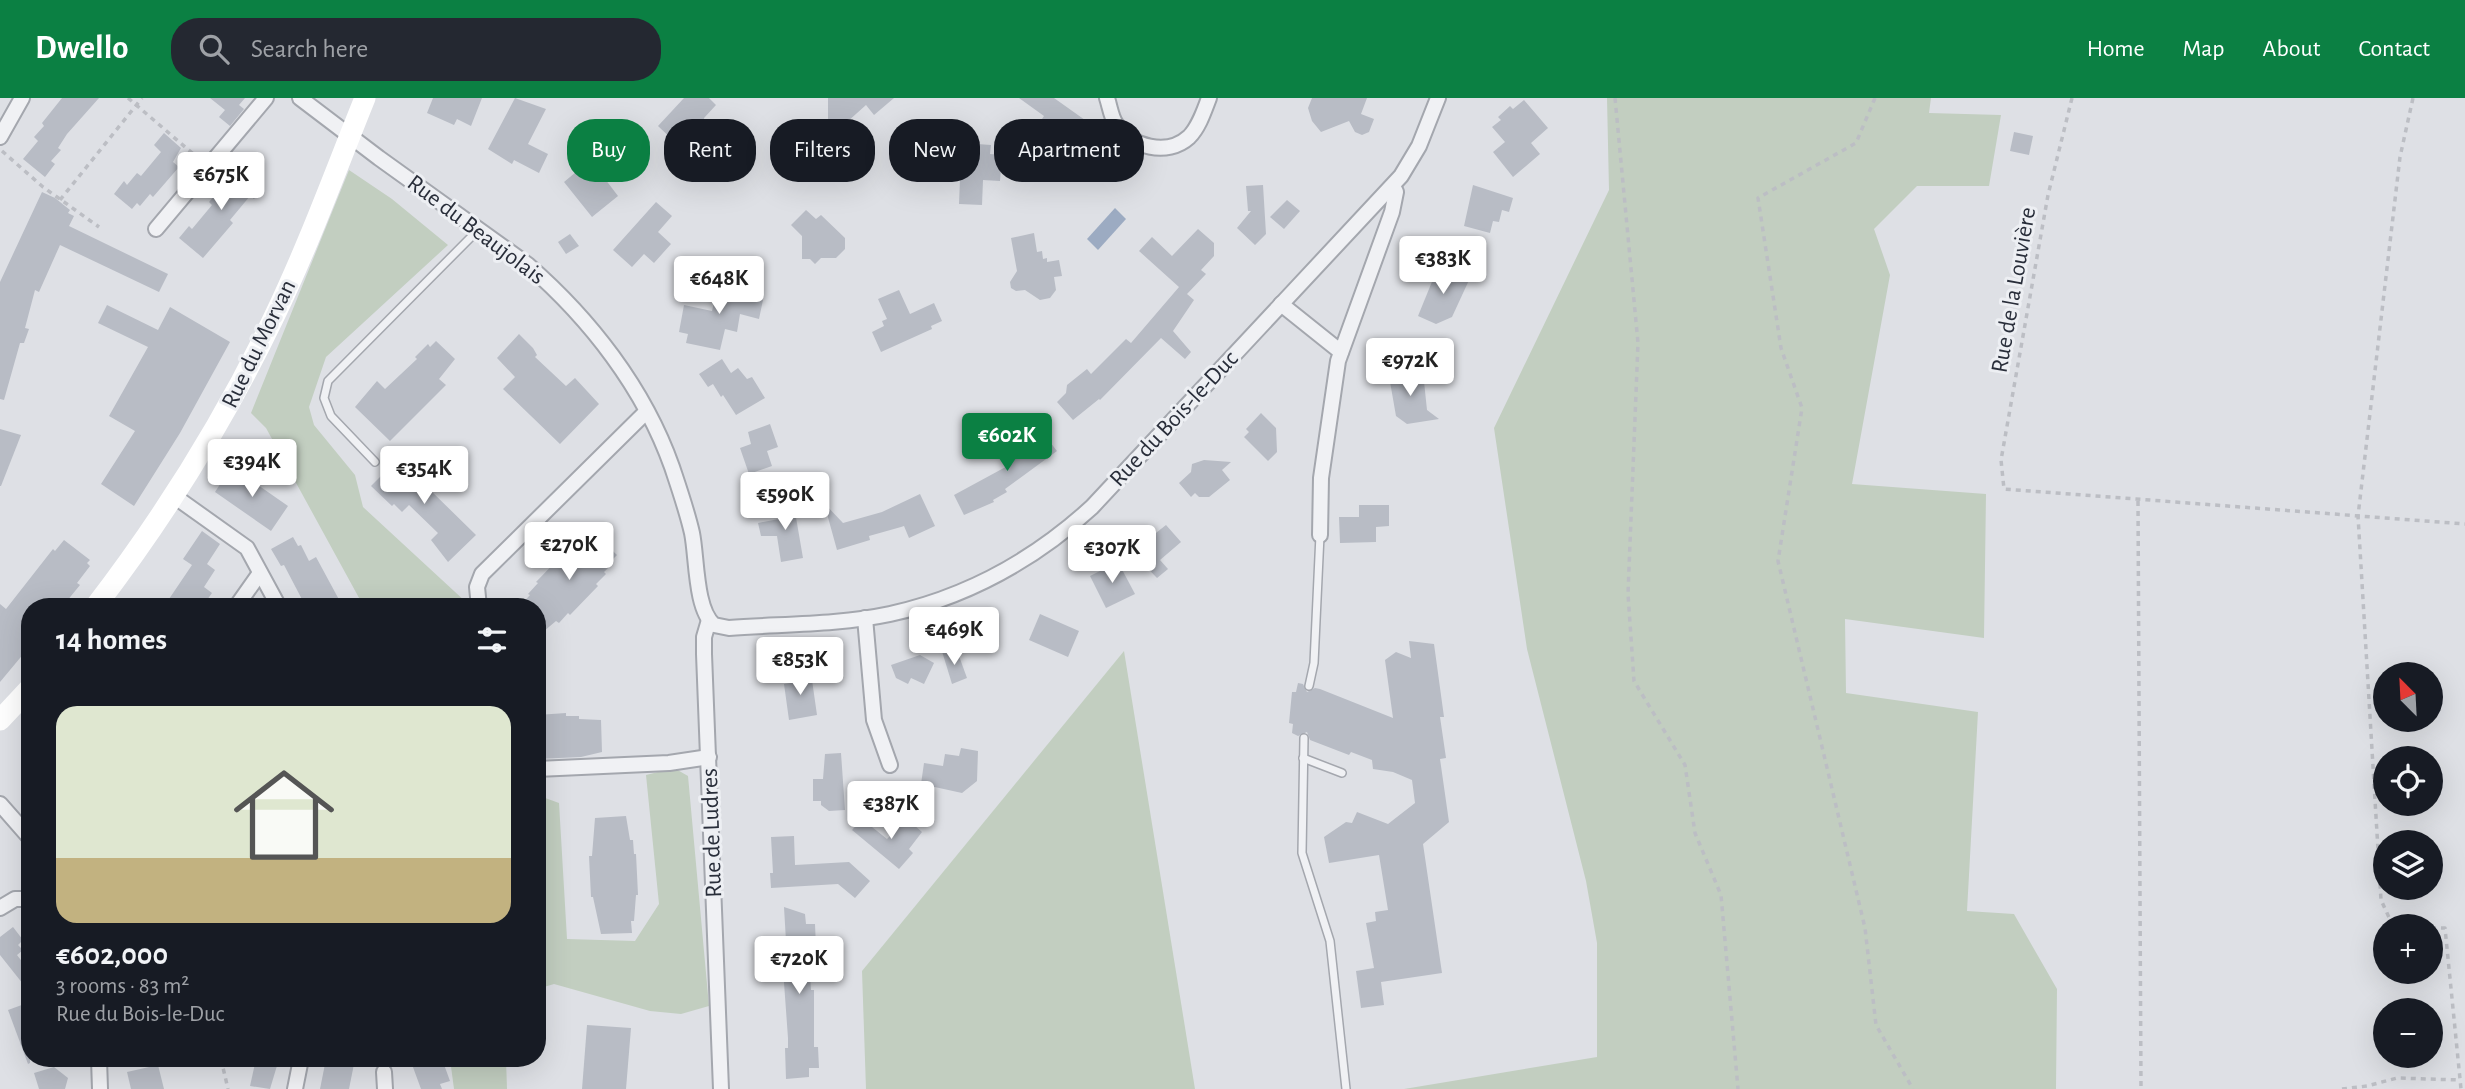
<!DOCTYPE html>
<meta charset="utf-8">
<style>
:root{--surface:#171b24;--page:#242831;--text:#f1f3f6;--muted:#9ea1a6;--accent:#0b8043}
body{margin:0;font-family:"Alegreya Sans",sans-serif;background:var(--page);color:var(--text);height:100vh;display:flex;flex-direction:column;font-size:26px;white-space:nowrap}
*{box-sizing:border-box;margin:0}
p{font-size:23px;color:var(--muted)}
.icon{flex:none;width:38px;height:38px;fill:none;stroke:currentColor;stroke-width:2;stroke-linecap:round;stroke-linejoin:round}
.map{position:relative;flex:1;overflow:hidden}
.side{position:absolute;left:21px;top:500px;width:525px;height:469px;display:flex;flex-direction:column;background:var(--surface);border-radius:28px;box-shadow:0 7px 28px #0002}
.side>*{flex:none}
.guide{position:absolute;left:567px;top:21px;width:665px;height:63px;display:flex;gap:14px}
.needle{width:46px;rotate:336deg}
.buttons{position:absolute;left:2373px;top:564px;display:grid;gap:14px}
.buttons a{display:grid;place-items:center;width:70px;height:70px;border-radius:50%;background:var(--surface);box-shadow:0 7px 28px #0002;font-size:35px}
.price{position:absolute;translate:-50% -60px;padding:0 16px;border-radius:7px;background:#fff;color:#222;font-size:23px;line-height:46px;filter:drop-shadow(0 2px 4px #0008)}
.price::after{content:'';position:absolute;left:50%;top:42px;width:21px;height:16px;margin-left:-10px;background:inherit;clip-path:polygon(0 0,100% 0,50% 100%)}
.price.selected{background:var(--accent);color:#fff}
ul{padding:0;list-style:none}
li{display:grid;align-content:center;gap:14px;height:371px;padding:0 35px}
li span{display:grid;place-items:center;height:217px;border-radius:21px;color:#555}
li>.icon{margin-inline-start:auto}
span .icon{width:126px;height:126px;fill:#fffc;stroke-width:1}
li b{font-size:30px}
h2{display:flex;justify-content:space-between;align-items:center;height:84px;padding:0 35px;font-size:30px}
.tag{padding:0 24px;border-radius:28px;background:var(--surface);box-shadow:0 7px 28px #0002;font-size:24px;line-height:63px}
.tag.selected{background:var(--accent);color:#fff}
header{display:flex;align-items:center;gap:42px;box-sizing:border-box;height:98px;padding:0 35px;background:var(--accent);color:#fff}
header strong{font-size:33px}
nav{display:flex;gap:38px;margin-inline-start:auto;font-size:24px}
.search{width:490px;height:63px;background:var(--page);display:flex;align-items:center;gap:18px;box-sizing:border-box;padding:0 24px;border-radius:28px;color:var(--muted);font-size:26px}
.map>svg:first-child{display:block}
.green{fill:#c2cec0}
.water{fill:#9cabc2}
.building{fill:#b8bcc5}
.lines{fill:none;stroke-linecap:round;stroke-linejoin:round}
.lane-casing{stroke:#a4a7ae;stroke-width:10}
.street-casing{stroke:#a4a7ae;stroke-width:18}
.path{stroke:#bcbec4;stroke-width:3.5;stroke-dasharray:5 5;stroke-linecap:butt}
.lane{stroke:#f0f1f4;stroke-width:7}
.street{stroke:#f0f1f4;stroke-width:14}
.secondary{stroke:#fff;stroke-width:21}
.labels{text-anchor:middle;dominant-baseline:central;stroke-width:6;stroke-linejoin:round;paint-order:stroke}
.street-label{font-size:24px;fill:#292e3a;stroke:#edeff3}
</style>
<header>
<strong>Dwello</strong>
<div class="search"><svg class="icon" aria-label="search" viewBox="0 0 24 24"><circle cx="10" cy="10" r="6"/><path d="M15 15l6 6"/></svg>Search here</div>
<nav><a>Home</a><a>Map</a><a>About</a><a>Contact</a></nav>
</header>
<div class="map">
<svg width="2465" height="991" viewBox="0 0 2465 991">
<rect width="100%" height="100%" fill="#dee0e5"/>
<g class="green">
<path d="M1607 0H1931L1929 15 2001 17 1989 88H1917L1874 131 1890 177 1852 386 1986 396 1984 540 1845 521 1846 595 1978 614 1967 813 2014 816 2057 891 2056 991H1404L1597 959V845L1586 783 1527 551 1494 330 1609 92Z"/>
<path d="M349 72 392 101 448 147 326 259 309 309 314 327 355 377 363 409 467 505V509H364L266 330 251 315Z"/>
<path d="M1124 553 1195 991H866L862 873Z"/>
<path d="M674 670 688 678 709 908 681 916 650 913 554 886 537 891V697L559 705 567 841 635 843 659 806 646 677Z"/>
<path d="M450 961H506L507 991H454Z"/>
</g>
<path class="water" d="M1115 110 1126 121 1098 152 1087 141Z"/>
<g class="building">
<path d="M62 0H99L67 36 58 50 61 52 51 63 55 66 45 79 23 61 38 43 34 39 44 28 42 25Z"/>
<path d="M210 0H245L239 7 244 11 230 28 219 19 225 12Z"/>
<path d="M433 0H482L471 28 457 21 454 27 427 15Z"/>
<path d="M515 0 546 11 528 46 548 56 539 75 514 62 512 66 488 51Z"/>
<path d="M684 0H709L716 7 704 20 708 40 694 25 676 45 658 28Z"/>
<path d="M828 0H894L874 17 866 7 847 24 828 23Z"/>
<path d="M1019 0H1054L1092 27V33L1083 46 1061 31 1042 57 1029 48 1044 26 1040 24 1044 18Z"/>
<path d="M1312 0H1367L1361 16 1374 21 1369 34 1362 37 1355 34 1349 23 1321 34 1312 23 1308 10Z"/>
<path d="M1524 2 1548 30 1531 45 1540 56 1513 79 1493 54 1505 44 1492 29 1501 22 1498 19 1510 8 1513 11Z"/>
<path d="M2014 34 2033 38 2029 57 2010 53Z"/>
<path d="M164 35 181 50 173 64 179 69 153 99 150 96 140 108 137 105 132 111 114 96 124 83 127 87 137 75 141 78 161 54 154 47Z"/>
<path d="M936 43 991 47 990 56 1002 57 1000 83 983 82 982 107 959 106 960 81 939 79 940 59H935Z"/>
<path d="M588 64 599 79 602 77 618 98 592 119 564 84Z"/>
<path d="M236 67 264 89 254 101 250 98 230 122 233 125 203 160 179 140 189 128 192 131 212 107 209 104 229 81 226 78Z"/>
<path d="M1263 87 1266 136 1255 147 1237 130 1251 113H1248L1246 88Z"/>
<path d="M1473 87 1513 100 1509 114 1502 112 1499 124 1493 123 1490 135 1464 128Z"/>
<path d="M42 94 55 100 70 112 68 115 74 118 69 128 168 176 159 194 60 147 39 194 35 192 25 230 29 231 24 245H20L4 302 0 301V184Z"/>
<path d="M1287 102 1300 113 1284 131 1270 119Z"/>
<path d="M656 104 672 118 658 134 671 146 654 165 644 156 632 169 613 152Z"/>
<path d="M806 112 816 121 821 117 845 140V151L836 160H821L815 166 810 161H802V138L791 127Z"/>
<path d="M1198 131 1214 145V158L1201 172 1206 176 1187 196 1194 202 1173 233 1191 254 1185 261 1161 240 1100 302 1099 301 1073 322 1057 304 1066 295 1067 287 1087 271 1091 276 1126 241 1131 245 1179 189 1139 153 1152 139 1172 158Z"/>
<path d="M1034 135 1037 154 1042 153 1043 161 1047 160V164L1059 162 1062 178 1054 179 1056 192 1050 200 1040 202 1025 192 1016 193 1011 190 1010 184 1017 173 1011 140Z"/>
<path d="M570 136 579 148 566 156 558 144Z"/>
<path d="M1438 169 1470 180 1452 219 1436 226 1418 218Z"/>
<path d="M719 182 747 188 745 198 763 202 759 221 740 216 737 234 725 231 720 252 686 245 688 236 679 234 684 207 712 213Z"/>
<path d="M899 192 910 216 934 205 942 223 931 228 932 231 881 254 872 234 884 228 882 223 887 221 878 201Z"/>
<path d="M107 207 158 232 170 209 230 244 180 335 134 408 101 386 135 333 109 318 148 249 98 225Z"/>
<path d="M519 236 533 250 537 257 535 259 566 288 575 280 599 306 560 346 503 291 515 279 497 260Z"/>
<path d="M436 243 455 261 439 281 446 287 390 343 355 309 377 283 385 291 417 261 415 259 428 246 430 249Z"/>
<path d="M722 261 731 275 738 270 747 281 752 279 765 300 736 317 723 297 721 299 713 286 708 289 699 276Z"/>
<path d="M1423 274 1427 312 1439 321 1407 326 1396 318 1389 278Z"/>
<path d="M1261 315 1276 330 1277 354 1268 363 1244 339 1249 334 1246 331Z"/>
<path d="M770 326 778 349 767 353 772 368 749 376 740 350 751 346 748 334Z"/>
<path d="M1039 330 1057 353 1005 391 1007 394 993 402 994 404 964 417 954 397 1013 365 1005 355Z"/>
<path d="M0 331 21 337 1 388H0Z"/>
<path d="M401 358 430 386 427 389 476 437 448 464 431 442 438 435 409 407 402 414 394 406 392 408 371 388Z"/>
<path d="M1204 362 1231 364 1222 372 1230 382 1209 399H1199L1195 395 1191 399 1179 385 1191 374 1192 366Z"/>
<path d="M245 372 258 381 255 385 288 408 271 433 215 394 228 374 239 382Z"/>
<path d="M920 396 935 428 909 440 904 428 901 429 869 438 870 442 837 452 824 405 843 425 882 414Z"/>
<path d="M793 402 803 460 781 464 777 438H761L758 425 779 421 776 404Z"/>
<path d="M1359 407H1389V428L1376 429V444L1340 445 1339 419H1359Z"/>
<path d="M1166 427 1181 444 1160 462 1168 471 1157 480 1132 454Z"/>
<path d="M202 433 220 446 207 466 215 472 204 489 212 495 202 509H181L169 501 192 467 183 461Z"/>
<path d="M595 436 617 457 611 463 613 465 604 474 606 476 596 486 598 488 570 517 568 515 559 525 556 523 537 539V509H519L530 497 528 496 538 485 536 484 565 454 567 456 576 446 579 449Z"/>
<path d="M293 439 298 448 301 447 309 463 316 459 343 509H306L284 467 281 468 271 451Z"/>
<path d="M64 442 90 462 87 465 90 468 77 485 80 487 62 509H30V548L0 584V506L6 511 53 451 55 453Z"/>
<path d="M1118 464 1135 496 1106 510 1090 478Z"/>
<path d="M1040 516 1079 533 1068 559 1029 542Z"/>
<path d="M1409 543 1434 546 1444 619H1440L1446 660 1440 661 1449 724 1423 746 1442 875 1381 884 1384 907 1361 910 1356 873 1374 870 1366 825 1376 823 1375 814 1388 812 1379 757 1329 765 1324 739 1346 724 1352 725 1357 714 1388 726 1415 705 1412 682 1393 674 1373 671 1372 662 1351 654 1349 657 1310 642 1307 634 1298 638 1292 635 1293 626 1289 625 1292 594H1296L1298 585 1303 586 1307 594 1315 590 1320 591 1393 620 1385 562 1396 554 1411 560Z"/>
<path d="M941 550 959 558 967 580 952 586Z"/>
<path d="M920 557 934 565 924 586 911 580 908 586 896 580 891 567Z"/>
<path d="M811 575 817 617 789 622 784 586 790 585 789 578Z"/>
<path d="M566 615V618H579V621L601 622 602 654 581 659 537 661V617Z"/>
<path d="M961 650 978 653 977 683 962 695 921 686 924 665 943 668 945 656 959 658Z"/>
<path d="M841 655 845 712 829 713 821 707V703H813V681H823L825 656Z"/>
<path d="M626 718 630 742H633L634 756H636L637 776 638 797H636L634 823H631L632 835 601 836 593 799H591L589 758H592L595 720Z"/>
<path d="M862 721 887 741 907 721 922 734 909 751 913 755 899 771 852 732Z"/>
<path d="M794 738 795 767 849 764 870 783 855 800 838 786 771 790 770 775H773L771 739Z"/>
<path d="M784 809 805 816 806 826H815L816 849H808L811 892H814V949H818L819 970H809V979L786 981 785 950H788V940L781 843H786Z"/>
<path d="M13 829 23 842 18 847 23 852 17 857 30 874V889L27 891 0 857V839Z"/>
<path d="M30 904V965L28 966 8 912Z"/>
<path d="M587 927 631 930 626 991H582Z"/>
<path d="M256 961H279L270 991 250 988Z"/>
<path d="M326 961H355L349 991H320Z"/>
<path d="M410 961H442L450 983 440 986 442 991H421Z"/>
<path d="M158 967 164 991H131L127 974Z"/>
<path d="M54 969 68 980 65 991H39L34 975Z"/>
</g>
<g class="lines">
<g class="lane-casing">
<g id="lane">
<path d="M375 364 331 318 324 300 328 283 479 131"/>
<path d="M1309 588 1314 565 1320 437"/>
<path d="M1304 640 1302 755 1330 843 1346 991"/>
<path d="M1303 660 1342 675"/>
</g>
</g>
<g class="street-casing">
<g id="street">
<path d="M300 0 379 60 528 167C590 221 644 290 672 369 679 390 687 413 692 435 697 459 695 511 714 527L729 530C782 526 838 527 890 516 967 499 1034 462 1092 409L1401 78 1419 48 1438 0"/>
<path d="M1107 0C1110 9 1111 19 1116 26 1131 49 1167 59 1189 39 1199 29 1204 13 1209 0"/>
<path d="M0 39 22 0"/>
<path d="M156 131 266 0"/>
<path d="M1281 206 1341 254"/>
<path d="M174 398 247 450 279 509"/>
<path d="M1320 437 1321 380 1338 263 1392 114 1396 94 1393 88"/>
<path d="M236 509 260 475"/>
<path d="M479 509 477 489 482 476 646 314"/>
<path d="M865 520 874 622 890 667"/>
<path d="M709 522 704 539V556L721 991"/>
<path d="M537 671 669 665 709 659"/>
<path d="M0 706 30 740"/>
<path d="M0 810 15 801H30"/>
<path d="M99 961 100 991"/>
<path d="M384 974 385 991"/>
<path d="M295 991 301 961"/>
</g>
</g>
<g class="path">
<path d="M128 0 198 60"/>
<path d="M1615 0 1638 245 1628 496 1634 583 1685 667 1695 735 1721 797 1738 991"/>
<path d="M1875 0 1856 45 1758 100 1781 250 1802 310 1778 463 1865 830 1876 927 1913 991"/>
<path d="M2072 0 2048 97 2001 362 2004 391 2465 426"/>
<path d="M2 53 43 89 99 129"/>
<path d="M60 102 142 0"/>
<path d="M2138 403 2141 991"/>
<path d="M2393 828 2381 802 2358 418 2400 59 2413 0"/>
<path d="M2431 830H2445L2461 991"/>
<path d="M221 961 228 991"/>
<path d="M2342 991 2367 988 2397 980 2460 982"/>
</g>
<use href="#lane" class="lane"/>
<use href="#street" class="street"/>
<g class="secondary">
<path d="M95 509C164 419 224 323 273 221 308 149 335 74 365 0"/>
<path d="M0 622 30 590"/>
</g>
</g>
<g class="labels">
<g class="street-label">
<text transform="translate(476 132) rotate(37)">Rue du Beaujolais</text>
<text transform="translate(2014 192) rotate(-80)">Rue de la Louvière</text>
<text transform="translate(259 246) rotate(-64)">Rue du Morvan</text>
<text transform="translate(1174 321) rotate(-47)">Rue du Bois-le-Duc</text>
<text transform="translate(712 735) rotate(-92)">Rue de Ludres</text>
</g>
</g>
</svg>
<div class="buttons">
<a><svg class="needle" viewBox="-14 -14 28 28"><path d="M0-13l5 13h-10z" fill="#e53935"/><path d="M0 13l5-13h-10z" fill="#9ea1a6"/></svg></a>
<a><svg class="icon" aria-label="locate" viewBox="0 0 24 24"><circle cx="12" cy="12" r="6"/><path d="M12 2v4M12 18v4M2 12h4M18 12h4"/></svg></a>
<a><svg class="icon" aria-label="layers" viewBox="0 0 24 24"><path d="M12 4l9 5-9 5-9-5zM3 14l9 5 9-5"/></svg></a>
<a>+</a>
<a>−</a>
</div>
<b class="price" style="left:221px;top:114px">€675K</b>
<b class="price" style="left:1443px;top:198px">€383K</b>
<b class="price" style="left:719px;top:218px">€648K</b>
<b class="price" style="left:1410px;top:300px">€972K</b>
<b class="price selected" style="left:1007px;top:375px">€602K</b>
<b class="price" style="left:252px;top:401px">€394K</b>
<b class="price" style="left:424px;top:408px">€354K</b>
<b class="price" style="left:785px;top:434px">€590K</b>
<b class="price" style="left:569px;top:484px">€270K</b>
<b class="price" style="left:1112px;top:487px">€307K</b>
<b class="price" style="left:954px;top:569px">€469K</b>
<b class="price" style="left:800px;top:599px">€853K</b>
<b class="price" style="left:891px;top:743px">€387K</b>
<b class="price" style="left:799px;top:898px">€720K</b>
<div class="guide">
<a class="tag selected">Buy</a>
<a class="tag">Rent</a>
<a class="tag">Filters</a>
<a class="tag">New</a>
<a class="tag">Apartment</a>
</div>
<section class="side">
<h2>14 homes<svg class="icon" aria-label="filters" viewBox="0 0 24 24"><path d="M4 7h16M4 17h16"/><circle cx="9" cy="7" r="2"/><circle cx="15" cy="17" r="2"/></svg></h2>
<ul>
<li><span style="background:linear-gradient(#dfe7d0 70%,#c2b280 0)"><svg class="icon" aria-label="home" viewBox="0 0 24 24"><path d="M3 11l9-7 9 7M6 9v11h12V9"/></svg></span><div><b>€602,000</b><p>3 rooms · 83 m²</p><p>Rue du Bois-le-Duc</p></div></li>
</ul>
</section>
</div>
